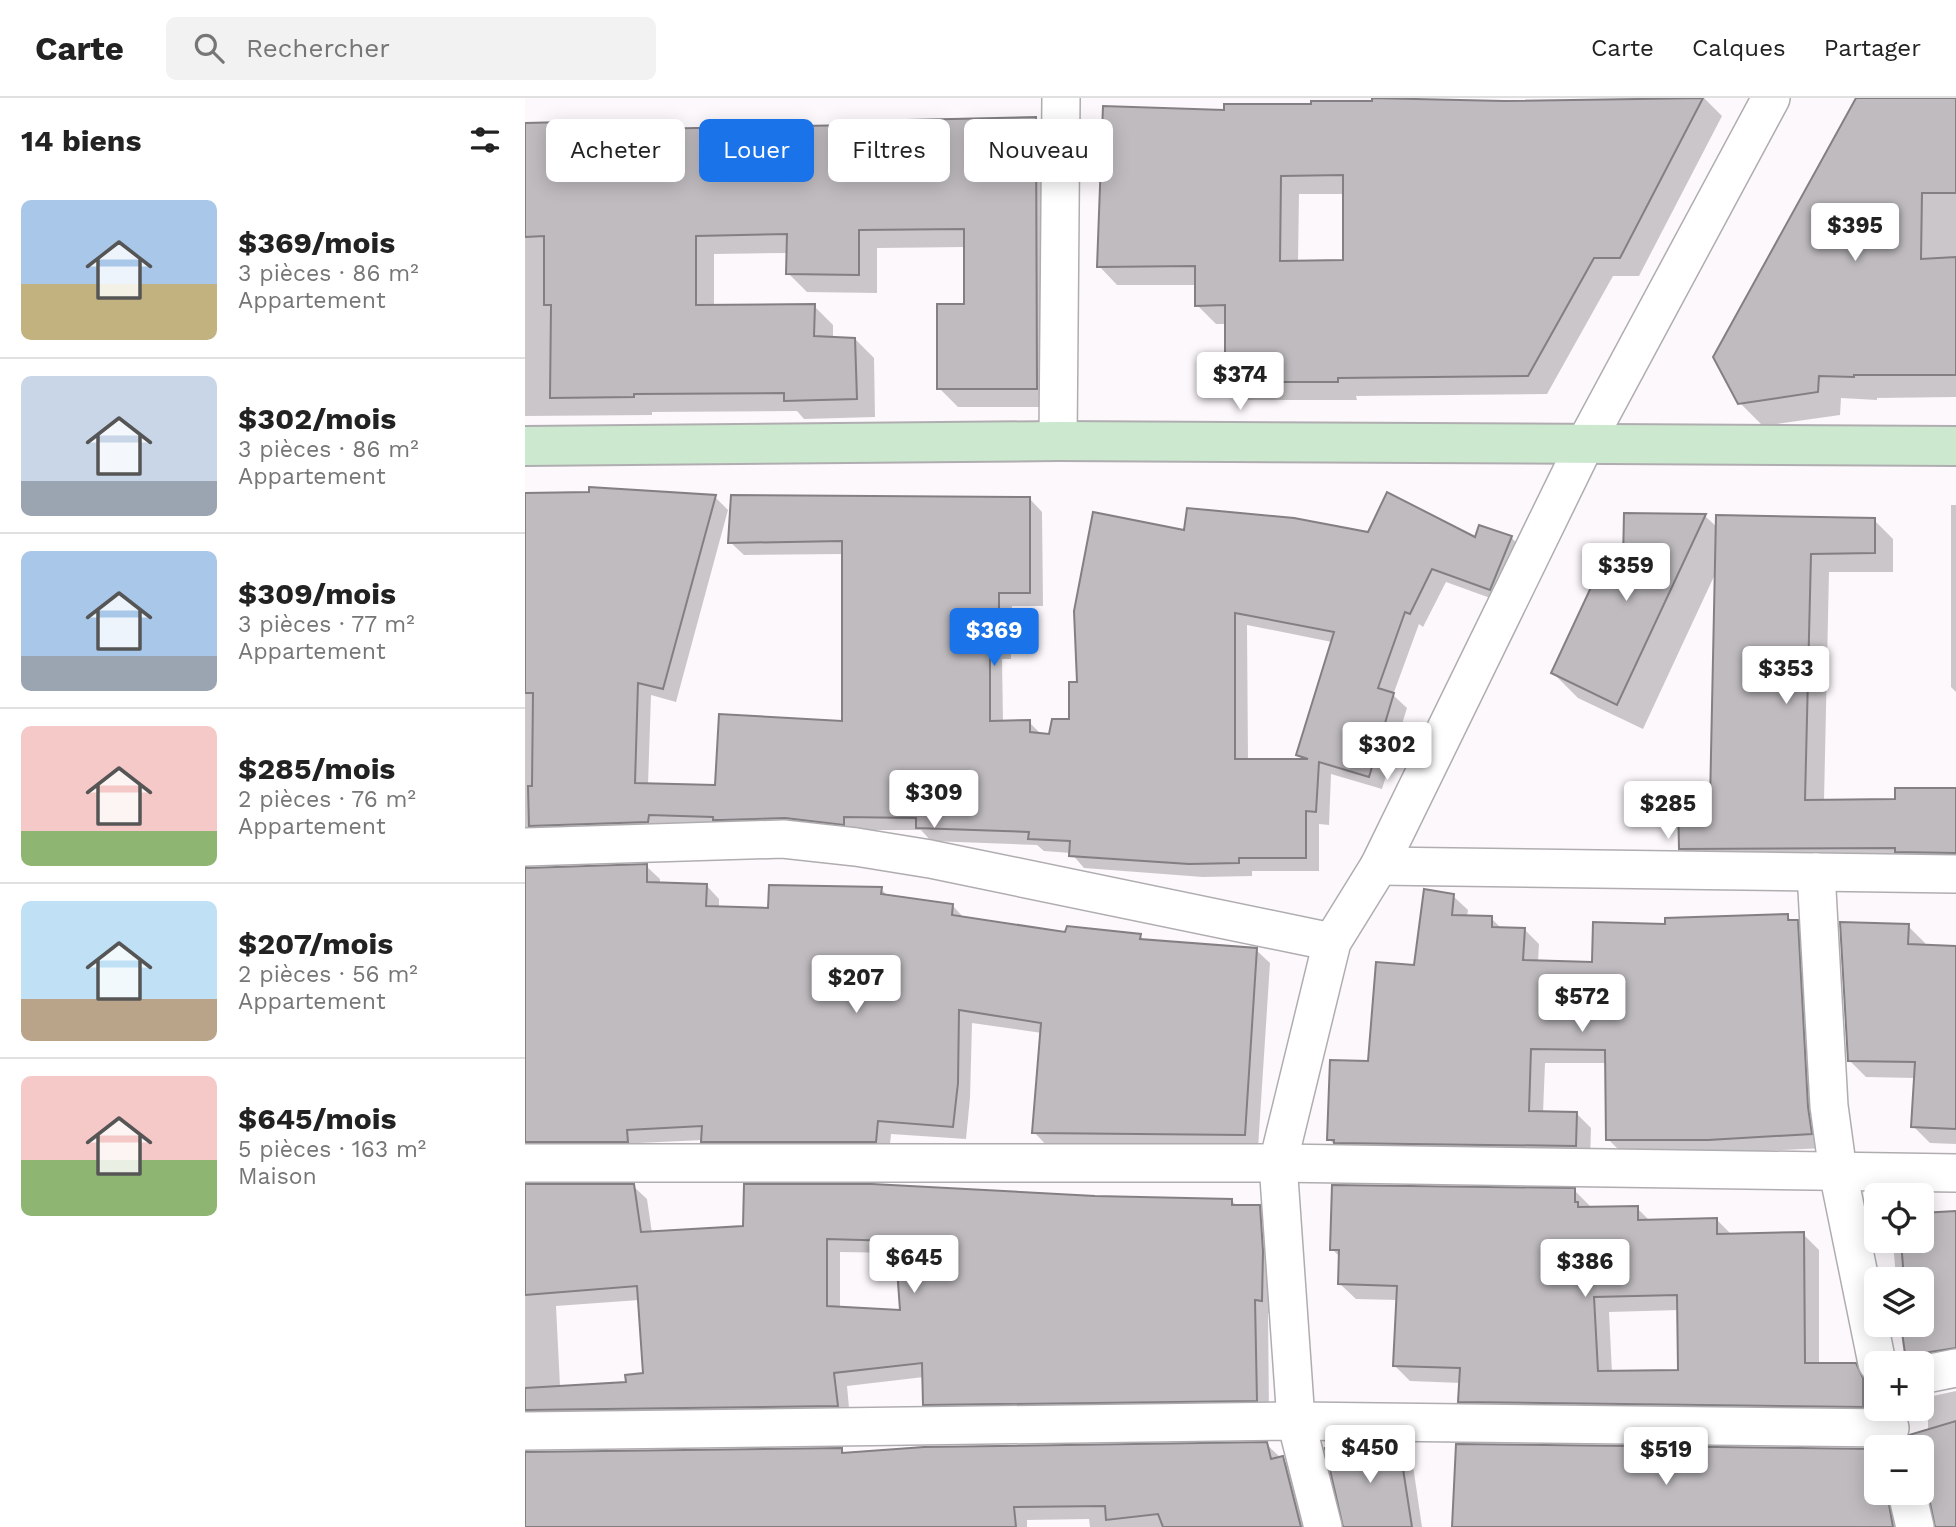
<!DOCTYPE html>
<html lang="fr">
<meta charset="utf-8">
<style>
:root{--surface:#fff;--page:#f2f2f2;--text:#222;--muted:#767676;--line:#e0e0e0;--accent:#1a73e8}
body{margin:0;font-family:"Work Sans",sans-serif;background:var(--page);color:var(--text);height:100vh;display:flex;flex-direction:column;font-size:26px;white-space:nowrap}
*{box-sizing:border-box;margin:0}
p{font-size:23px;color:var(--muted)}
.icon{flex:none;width:38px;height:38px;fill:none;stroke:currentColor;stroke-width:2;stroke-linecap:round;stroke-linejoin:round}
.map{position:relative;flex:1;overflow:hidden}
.details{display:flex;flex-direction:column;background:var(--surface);width:525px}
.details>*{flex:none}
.banner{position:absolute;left:21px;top:21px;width:665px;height:63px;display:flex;gap:14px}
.buttons{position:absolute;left:1339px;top:1085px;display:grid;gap:14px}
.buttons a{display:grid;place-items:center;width:70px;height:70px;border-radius:10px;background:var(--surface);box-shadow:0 4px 18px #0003;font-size:35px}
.price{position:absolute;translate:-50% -60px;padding:0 16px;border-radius:7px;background:#fff;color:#222;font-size:23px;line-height:46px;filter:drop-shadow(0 2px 4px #0008)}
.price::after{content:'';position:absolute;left:50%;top:42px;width:21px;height:16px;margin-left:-10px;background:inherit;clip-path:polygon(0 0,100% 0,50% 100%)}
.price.current{background:var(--accent);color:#fff}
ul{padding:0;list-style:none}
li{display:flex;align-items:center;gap:21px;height:175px;padding:0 21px}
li+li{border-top:2px solid var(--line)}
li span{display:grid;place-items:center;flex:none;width:196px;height:140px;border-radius:10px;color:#555}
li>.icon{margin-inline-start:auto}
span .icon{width:84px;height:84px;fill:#fffc;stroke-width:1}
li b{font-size:30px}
h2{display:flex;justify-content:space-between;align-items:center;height:84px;padding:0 21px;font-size:30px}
.chip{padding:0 24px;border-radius:10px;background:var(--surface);box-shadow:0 4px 18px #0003;font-size:24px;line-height:63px}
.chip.current{background:var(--accent);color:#fff}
header{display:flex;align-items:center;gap:42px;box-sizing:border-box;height:98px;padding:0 35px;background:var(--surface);border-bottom:2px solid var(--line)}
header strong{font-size:33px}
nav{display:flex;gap:38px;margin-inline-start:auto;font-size:24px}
.search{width:490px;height:63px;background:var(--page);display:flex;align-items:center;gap:18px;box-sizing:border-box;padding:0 24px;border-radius:10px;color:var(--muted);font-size:26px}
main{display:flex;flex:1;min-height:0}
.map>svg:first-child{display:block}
.shadow{fill:#0003;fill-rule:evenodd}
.building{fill:#bfbbbf;stroke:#837f83;stroke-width:2;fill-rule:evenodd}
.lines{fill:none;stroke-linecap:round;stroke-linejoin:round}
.street-casing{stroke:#b0adb0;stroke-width:40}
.secondary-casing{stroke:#b0adb0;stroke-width:42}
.street{stroke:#fff;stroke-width:37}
.secondary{stroke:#cce9cf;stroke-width:38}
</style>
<header>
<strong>Carte</strong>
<div class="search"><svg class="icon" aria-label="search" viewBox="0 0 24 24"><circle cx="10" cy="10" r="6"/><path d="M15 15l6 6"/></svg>Rechercher</div>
<nav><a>Carte</a><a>Calques</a><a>Partager</a></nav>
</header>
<main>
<section class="details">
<h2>14 biens<svg class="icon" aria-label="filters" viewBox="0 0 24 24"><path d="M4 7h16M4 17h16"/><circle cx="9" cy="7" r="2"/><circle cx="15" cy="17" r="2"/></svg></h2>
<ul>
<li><span style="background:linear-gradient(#a9c7e8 60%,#c2b280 0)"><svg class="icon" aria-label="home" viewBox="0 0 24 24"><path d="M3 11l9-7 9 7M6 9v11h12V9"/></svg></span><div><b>$369/mois</b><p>3 pièces · 86 m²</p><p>Appartement</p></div></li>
<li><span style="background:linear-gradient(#c9d6e8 75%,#9aa5b1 0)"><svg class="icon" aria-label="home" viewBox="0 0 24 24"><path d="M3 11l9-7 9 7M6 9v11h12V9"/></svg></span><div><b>$302/mois</b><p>3 pièces · 86 m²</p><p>Appartement</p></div></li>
<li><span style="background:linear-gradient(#a9c7e8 75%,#9aa5b1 0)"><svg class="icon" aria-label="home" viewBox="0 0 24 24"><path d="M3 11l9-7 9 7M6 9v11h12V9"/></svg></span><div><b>$309/mois</b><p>3 pièces · 77 m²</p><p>Appartement</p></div></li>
<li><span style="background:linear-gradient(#f6c9c9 75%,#8fb573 0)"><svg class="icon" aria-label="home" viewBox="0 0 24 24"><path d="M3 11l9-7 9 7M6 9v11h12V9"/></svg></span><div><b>$285/mois</b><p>2 pièces · 76 m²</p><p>Appartement</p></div></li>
<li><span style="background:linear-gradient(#bfe0f5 70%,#b9a48a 0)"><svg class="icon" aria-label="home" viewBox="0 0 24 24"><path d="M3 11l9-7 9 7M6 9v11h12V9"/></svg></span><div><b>$207/mois</b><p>2 pièces · 56 m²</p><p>Appartement</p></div></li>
<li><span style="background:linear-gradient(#f6c9c9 60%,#8fb573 0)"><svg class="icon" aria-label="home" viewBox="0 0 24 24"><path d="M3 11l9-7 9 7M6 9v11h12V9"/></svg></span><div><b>$645/mois</b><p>5 pièces · 163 m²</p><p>Maison</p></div></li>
</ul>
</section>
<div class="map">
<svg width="1431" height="1429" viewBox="0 0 1431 1429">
<rect width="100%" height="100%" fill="#fdf8fc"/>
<g class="shadow">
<path d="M1179 0 1197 18 1114 178H1088L1022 296 831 298 832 302H721L702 283V226H691L672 207V187H592L574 168 700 14ZM774 96H820V164L773 165Z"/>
<path d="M1333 0H1431V299L1352 300V302L1316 300 1315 317 1238 328 1215 305Z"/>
<path d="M510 21 529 40 530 309H433L414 290 441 207V149L352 150V195L282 194 263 175V155L189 156V209L289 208 308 227V241H330L349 260 350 319 279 321 272 313 127 314V317L0 318V26L118 24 127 33 385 28Z"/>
<path d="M0 396 190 399 203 412 151 604 126 597 123 687 192 689 319 625 318 456 219 457 205 444 504 400 517 414 518 508H487L486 561H477L478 625 504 624 517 637 526 638 546 623 554 586 661 434 844 436 951 441 986 439 999 453 979 505 921 484 898 529 894 526 868 597 882 610 857 691 806 676 804 727 794 726V773H727V778L678 779 559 770 546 755 519 753 512 747 406 743 396 732H332L0 747ZM722 527 807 544 773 657 779 662 723 663Z"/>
<path d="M1426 407H1431V594L1426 589Z"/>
<path d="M1100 416 1180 418 1193 430 1349 422 1368 441V474H1304L1299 703 1372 702V692L1431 691V773L1175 770 1156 750 1186 705 1192 472 1118 631 1053 600 1028 575 1100 465Z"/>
<path d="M121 768 135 781V786L181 787 194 801V810L245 812 356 791 364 799 428 808 440 821 542 836 615 838 620 843 731 852 745 865 733 1050 522 1048 509 1034 517 935 447 925 445 1000 441 1041 366 1036 364 1057H192L178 1042 114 1045 116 1057 0 1063V772Z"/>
<path d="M928 798 943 812 942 819 966 820 977 831H999L1014 846 1013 864 1068 866 1142 828 1262 818 1268 824H1272L1286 838 1300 1050 1198 1055H1097L1083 1041 1082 965H1020L1018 1015 1052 1016 1066 1030 1065 1062 818 1056 804 1041 845 965 890 869Z"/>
<path d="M1383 828 1400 845V848L1431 850V1046L1405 1045 1388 1028 1390 980 1341 979 1324 962Z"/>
<path d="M0 1088H108L122 1101 127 1135 570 1100 706 1102 712 1108 734 1109 748 1123 750 1215H743L744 1315 413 1320 400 1306 399 1279 322 1288 325 1321 0 1331ZM315 1154 373 1155 377 1214 315 1210ZM114 1202 120 1277 102 1286 35 1288 31 1208Z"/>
<path d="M1049 1092 1065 1108V1111L1112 1110 1125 1123 1192 1122 1207 1137 1278 1136 1294 1152V1267H1330L1346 1283 1351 1293 1353 1324 951 1319 935 1303 936 1285 885 1283 869 1267 873 1202 831 1201 815 1186 816 1160 807 1151ZM1154 1212V1274L1087 1275 1084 1214Z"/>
<path d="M1431 1114V1264L1386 1265 1383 1262 1378 1227H1396V1181H1371L1368 1143H1396V1117Z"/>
<path d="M1431 1293V1429H1412L1402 1388 1396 1387V1349H1376L1385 1338 1403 1333V1299Z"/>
<path d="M741 1346 771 1374 785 1429H565L564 1421 502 1422V1429H0V1356L316 1352 321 1356Z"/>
<path d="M873 1347 887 1361 897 1429H820Z"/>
<path d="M1351 1352V1395H1380L1378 1429H929Z"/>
</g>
<g class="building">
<path d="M847 0 978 3 1178 0 1095 160H1069L1003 278 813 280V284H700V207L670 208V168L572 169 578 8 699 12V6H786V3H847ZM818 77V162L755 163 756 78Z"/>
<path d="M1331 0H1431V95H1397L1396 161 1431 159V277H1329V279L1294 278 1293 294 1213 306 1188 259Z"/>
<path d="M511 19 512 291H412V206H439V131L334 132V177L261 176 262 136 171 138V207L290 206 289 238 330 240 332 301 259 303V295L109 296V299L25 300 26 207H19V138L0 139V25L119 22V31L383 26V22Z"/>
<path d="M64 389 191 397 138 591 113 585 110 685 190 687 194 616 317 623V443L203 445 206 397 505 399V495H474V548H465V623L505 622V634L524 636 527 621H544V584H552L549 513 568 414 659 432 662 410 769 420 843 434 862 394 950 439 954 427 987 438 965 492 907 471 885 516 880 514 853 590 869 595 844 679 794 664 791 714 781 713V760H714V765L664 766 544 758 545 743 503 741 504 734 391 730V720L319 719V727L260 720 196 722H188V719L124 717 123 724 4 728 3 688H7L8 595H0V395L64 394ZM710 515 809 534 771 657 783 661H710Z"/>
<path d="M1099 415 1181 416 1092 607 1026 575 1082 455 1098 462Z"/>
<path d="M1191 417 1350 420V455L1286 456 1280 702 1370 701V690H1431V755L1370 754V750L1154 751 1153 704H1185Z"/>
<path d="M122 766V784L182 786 181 808 243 810 244 787 357 789 356 796 428 806 427 817 540 834 542 828 616 836 615 841 732 850 720 1037 507 1035 516 925 434 912 433 985 428 1029 353 1023 351 1044H176L177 1028 102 1032 103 1044H0V770Z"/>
<path d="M899 791 929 796 927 817 967 818V829L1000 830 998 862 1067 864 1068 824 1140 826V820L1263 816V822H1273L1283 1009 1287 1036 1183 1042H1081L1080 952 1006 951 1004 1013 1052 1014 1051 1048 809 1045V1042H802L805 962 843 963 851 864 889 867Z"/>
<path d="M1315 824 1384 826 1383 846 1431 848V1031L1386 1029 1390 964 1323 963Z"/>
<path d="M0 1086H109L116 1134 218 1128 219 1086H347L570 1098 707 1101V1107H735L738 1153 737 1203 730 1202 732 1303 398 1307 397 1265 309 1275 313 1308 0 1312V1290L101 1284 100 1277 118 1275 112 1188 0 1197ZM302 1141 370 1143 375 1212 302 1208Z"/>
<path d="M807 1087 1050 1090V1104H1053V1109L1113 1108V1122L1192 1120V1136L1279 1134 1280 1265H1331L1338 1280V1309L933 1304 935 1270 868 1268 872 1188 813 1186 814 1152H805ZM1152 1197 1153 1272 1073 1273 1069 1199Z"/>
<path d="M1431 1113V1250L1392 1256 1381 1263 1376 1227H1396V1181H1379L1376 1143H1396V1115Z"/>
<path d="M1431 1323V1429H1410L1402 1390 1396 1380V1349H1372L1383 1341 1384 1337Z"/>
<path d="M742 1344 746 1361 758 1358 776 1429H638L633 1416 581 1422 580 1408 489 1409 491 1429H0V1354L317 1350V1355L399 1349Z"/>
<path d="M826 1345H874L887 1429H818L800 1350Z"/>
<path d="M931 1346 1351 1351V1395H1362L1368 1429H927Z"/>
</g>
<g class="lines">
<g class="street-casing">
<g id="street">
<path d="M533 343 536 0"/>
<path d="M0 749 258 741 331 749 405 761 807 844"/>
<path d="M854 768 1431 776"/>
<path d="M1291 774 1304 1008 1313 1074 1352 1265"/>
<path d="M0 1065H753L1431 1075"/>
<path d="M1396 1277 1431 1270"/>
<path d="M0 1333 771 1323 1365 1330"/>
<path d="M1382 1395 1390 1429"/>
<path d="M798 1429 771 1323 753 1065 807 844 854 768 1060 346 1246 0"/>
</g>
</g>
<g class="secondary-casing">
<path id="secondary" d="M0 348 533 343 1431 348"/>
</g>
<use href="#street" class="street"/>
<use href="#secondary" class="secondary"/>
</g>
</svg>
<div class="buttons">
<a><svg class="icon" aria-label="locate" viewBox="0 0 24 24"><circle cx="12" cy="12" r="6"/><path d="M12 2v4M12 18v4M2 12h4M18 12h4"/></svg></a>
<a><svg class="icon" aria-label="layers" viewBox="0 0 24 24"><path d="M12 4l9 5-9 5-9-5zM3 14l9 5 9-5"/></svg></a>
<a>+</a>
<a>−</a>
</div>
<b class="price" style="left:1330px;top:165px">$395</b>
<b class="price" style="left:715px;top:314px">$374</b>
<b class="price" style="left:1101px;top:505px">$359</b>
<b class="price current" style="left:469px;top:570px">$369</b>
<b class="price" style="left:1261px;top:608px">$353</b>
<b class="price" style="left:862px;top:684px">$302</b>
<b class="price" style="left:409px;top:732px">$309</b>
<b class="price" style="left:1143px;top:743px">$285</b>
<b class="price" style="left:331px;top:917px">$207</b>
<b class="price" style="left:1057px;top:936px">$572</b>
<b class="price" style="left:389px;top:1197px">$645</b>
<b class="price" style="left:1060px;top:1201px">$386</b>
<b class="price" style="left:845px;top:1387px">$450</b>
<b class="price" style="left:1141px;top:1389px">$519</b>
<div class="banner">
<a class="chip">Acheter</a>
<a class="chip current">Louer</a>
<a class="chip">Filtres</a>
<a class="chip">Nouveau</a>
</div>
</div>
</main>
